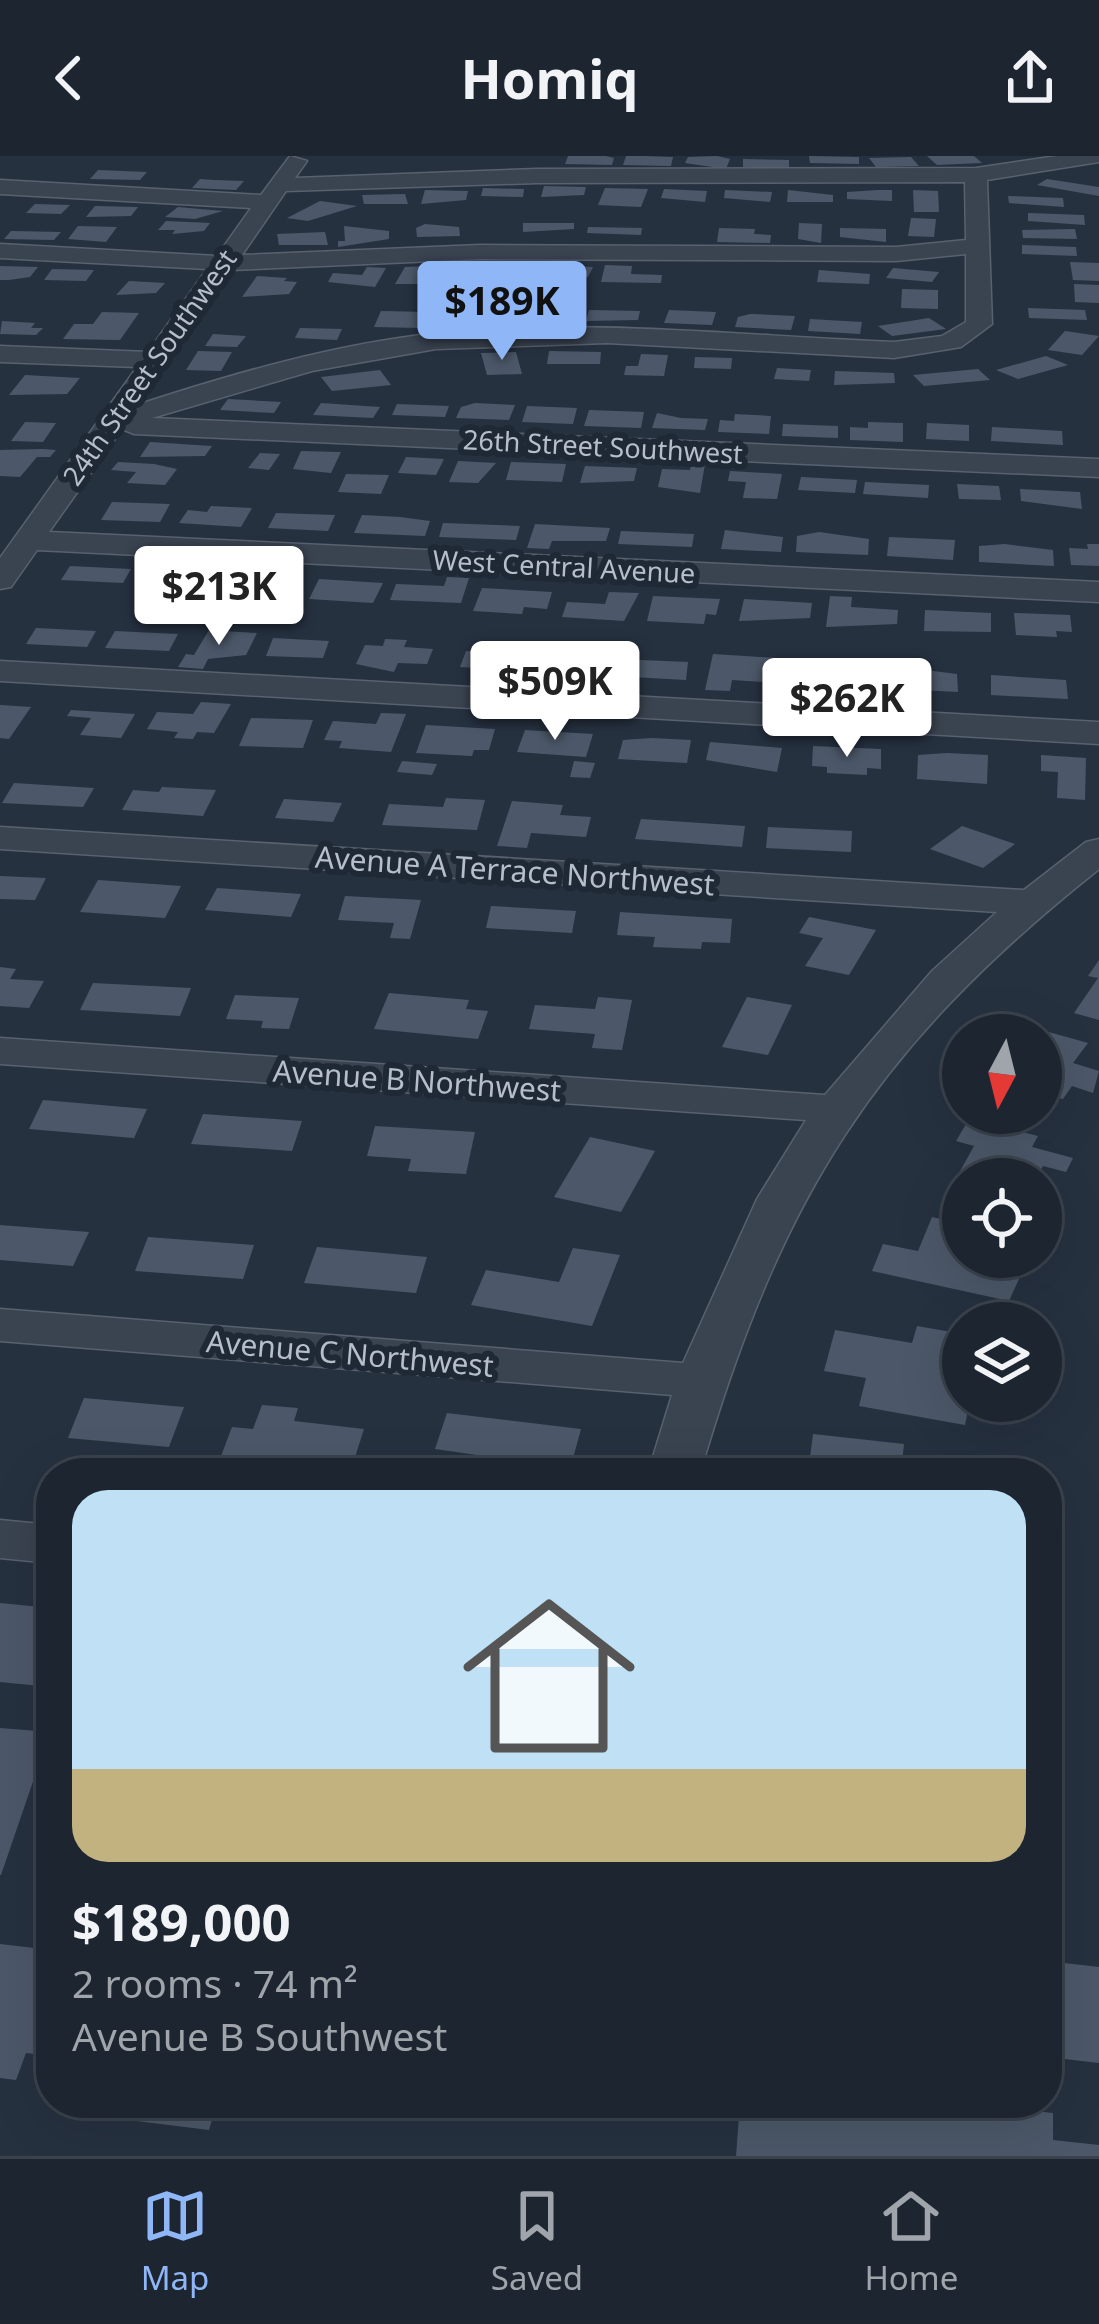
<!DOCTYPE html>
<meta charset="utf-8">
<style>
:root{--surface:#1c2530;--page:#29313c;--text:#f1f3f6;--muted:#a0a5ab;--line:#3a424c;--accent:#8fb6f7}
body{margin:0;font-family:"Noto Sans",sans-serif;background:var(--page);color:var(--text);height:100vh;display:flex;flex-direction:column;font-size:45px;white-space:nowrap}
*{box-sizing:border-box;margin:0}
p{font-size:39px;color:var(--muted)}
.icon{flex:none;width:66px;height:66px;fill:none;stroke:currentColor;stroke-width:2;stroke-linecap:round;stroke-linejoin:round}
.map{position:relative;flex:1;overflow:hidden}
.side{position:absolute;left:36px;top:1302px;width:1026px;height:660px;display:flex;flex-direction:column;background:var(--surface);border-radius:48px;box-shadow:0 12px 48px #0002,0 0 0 3px var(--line)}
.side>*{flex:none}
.needle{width:78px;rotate:187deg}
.fabs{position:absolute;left:942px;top:858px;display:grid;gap:24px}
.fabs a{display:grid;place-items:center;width:120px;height:120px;border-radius:50%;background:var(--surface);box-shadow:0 12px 48px #0002,0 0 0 3px var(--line);font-size:60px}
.price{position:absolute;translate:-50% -102px;padding:0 27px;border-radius:12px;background:#fff;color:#222;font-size:39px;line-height:78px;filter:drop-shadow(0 3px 6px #0008)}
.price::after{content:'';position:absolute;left:50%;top:72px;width:36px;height:27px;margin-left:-18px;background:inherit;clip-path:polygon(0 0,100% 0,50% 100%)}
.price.current{background:var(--accent);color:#111}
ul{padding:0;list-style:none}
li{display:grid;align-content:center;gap:24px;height:636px;padding:0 36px}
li+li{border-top:3px solid var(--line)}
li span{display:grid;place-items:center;height:372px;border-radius:36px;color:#555}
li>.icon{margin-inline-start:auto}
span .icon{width:216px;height:216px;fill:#fffc;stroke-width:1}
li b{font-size:51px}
header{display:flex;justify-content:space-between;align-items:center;height:156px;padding:0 36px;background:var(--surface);font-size:54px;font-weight:700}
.dock{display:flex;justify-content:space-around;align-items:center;height:168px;border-top:3px solid var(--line);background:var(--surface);font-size:33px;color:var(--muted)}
.dock a{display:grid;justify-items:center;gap:6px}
.dock .current{color:var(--accent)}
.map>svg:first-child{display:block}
.building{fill:#4c5869}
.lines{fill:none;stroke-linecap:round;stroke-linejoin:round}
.minor-casing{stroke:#58616e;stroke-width:3}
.minor{fill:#3a4350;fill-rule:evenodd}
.labels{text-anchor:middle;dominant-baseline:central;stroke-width:12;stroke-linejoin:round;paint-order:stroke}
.far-street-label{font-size:27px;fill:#b7becb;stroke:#1f2835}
.street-label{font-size:30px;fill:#b7becb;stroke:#1f2835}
</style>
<header><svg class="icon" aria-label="back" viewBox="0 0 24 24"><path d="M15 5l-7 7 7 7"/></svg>Homiq<svg class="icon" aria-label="share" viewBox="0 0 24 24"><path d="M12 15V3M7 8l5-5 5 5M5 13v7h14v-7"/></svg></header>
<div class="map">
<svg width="1099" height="2000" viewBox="0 0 1099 2000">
<rect width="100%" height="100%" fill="#263140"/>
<g class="building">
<path d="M568 0H606L614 2 612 9 565 8Z"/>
<path d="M626 0H644L673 1 671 10 623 9Z"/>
<path d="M717 0 730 3 726 13 685 7 688 1Z"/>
<path d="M809 0 859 1V8L810 7Z"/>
<path d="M927 0H974L982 7 937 9Z"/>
<path d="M911 1 919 10 876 11 869 2Z"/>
<path d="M743 3 789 4V13L743 11Z"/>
<path d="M98 14 147 16 140 24 90 23Z"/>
<path d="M200 23 214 24 244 25 236 34 192 32Z"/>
<path d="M1047 23 1099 31V40L1037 29Z"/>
<path d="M544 30 586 31 584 39 541 41Z"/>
<path d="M483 32 524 33 523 41 481 40Z"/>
<path d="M605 32 648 33 641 51 598 49Z"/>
<path d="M664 33 707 35 705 46 661 42Z"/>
<path d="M425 34 468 35 466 44 421 48Z"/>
<path d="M725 34 772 36 770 46 724 42Z"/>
<path d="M788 34 833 39V46H787Z"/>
<path d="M878 34H892V45L847 43V36Z"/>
<path d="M913 34 938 35 939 56H914Z"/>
<path d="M405 38 408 48H364L362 39Z"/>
<path d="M1008 40 1063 42 1064 51 1009 47Z"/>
<path d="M320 45 357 50 308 65 287 62Z"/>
<path d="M35 48 70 49 61 58 26 57Z"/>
<path d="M95 50 138 51 131 60 86 61Z"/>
<path d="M178 51 223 55 195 63 165 61Z"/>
<path d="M1028 57 1084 59 1085 69 1028 65Z"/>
<path d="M911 62 936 63 934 81 908 80Z"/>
<path d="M166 65 210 67 204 75 172 78 175 74H158Z"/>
<path d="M523 67H574V73L523 76Z"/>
<path d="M799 67 822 68 821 87 798 83Z"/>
<path d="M425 68 459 71 460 80 417 81 416 72Z"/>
<path d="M78 70 117 71 106 86 68 83Z"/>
<path d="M344 70 389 75V83L338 91V85H345Z"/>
<path d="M588 71 642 72 641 79 587 77Z"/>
<path d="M719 72 755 73 754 78 771 79 770 87 717 86Z"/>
<path d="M840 72 886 73V86L840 81Z"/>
<path d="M1075 73 1077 83 1023 82 1022 74Z"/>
<path d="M11 75 61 76 54 84 4 83Z"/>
<path d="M325 76 328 89H279L277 78Z"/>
<path d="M1022 89 1076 91 1077 100 1022 98Z"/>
<path d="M1070 106 1099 107V125L1073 124Z"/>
<path d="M605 109 632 110 631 118 662 119 661 127 601 126Z"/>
<path d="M0 110 38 111 30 121 9 124H0Z"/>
<path d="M497 110 526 112 519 126 490 125Z"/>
<path d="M570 110 593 111 588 121 578 124 526 122 531 111Z"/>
<path d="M367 111 386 112 375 131 328 126 333 117 362 119Z"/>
<path d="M405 111 429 110 458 111 450 128H395Z"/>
<path d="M893 112 939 116 932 126 886 122Z"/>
<path d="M52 113 94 114 86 125 44 124Z"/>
<path d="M819 114 870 118 869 128 817 126Z"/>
<path d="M257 120 287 122 284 125 297 126 289 138 242 141Z"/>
<path d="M129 125 165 127 156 137 116 139Z"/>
<path d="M1074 128 1099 129V147L1075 146Z"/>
<path d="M902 133 938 134V153L901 152Z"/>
<path d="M521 149 569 150 566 166 518 165Z"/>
<path d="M1028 152 1085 154 1087 164 1029 162Z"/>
<path d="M589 154 640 155 638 164 586 165Z"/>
<path d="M669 154 716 156 712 169 664 167Z"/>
<path d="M381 155 427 156 421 172 374 171Z"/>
<path d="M102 156 139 157 120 184 63 183 74 168H93Z"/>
<path d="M446 156 490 157 488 168H444Z"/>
<path d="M750 158 795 160 791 174 735 171 738 161Z"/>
<path d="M929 162 946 173 892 180 878 170Z"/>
<path d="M810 163 862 166 860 178 808 175Z"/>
<path d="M2 165 35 167 31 172H43L36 179 0 178Z"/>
<path d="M300 172 342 173 337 184 295 182Z"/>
<path d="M1065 175 1099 180 1082 199 1048 194Z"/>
<path d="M213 178 246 180 237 191 205 190Z"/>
<path d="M198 195 232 196 221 215 186 214Z"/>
<path d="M549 195 601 196 600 208H547Z"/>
<path d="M516 196 522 218 487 219 481 197Z"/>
<path d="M641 198 668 199 664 220 624 219 626 210H638Z"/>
<path d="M1046 200 1068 209 1018 223 996 214Z"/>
<path d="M695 201 732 202 731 213 694 212Z"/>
<path d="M777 212 811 214 809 225 774 223Z"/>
<path d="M978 213 990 224 924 230 913 219Z"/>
<path d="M380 214 391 229 332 235 321 221Z"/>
<path d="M835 215 894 217 895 227 834 229Z"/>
<path d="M25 219 80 222 67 238 9 239Z"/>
<path d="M228 243 281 246 274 257 220 254Z"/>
<path d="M321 247 380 251 373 262 313 259Z"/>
<path d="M475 247 515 249 509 264 456 262 461 251Z"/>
<path d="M397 248 449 250 445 261 392 259Z"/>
<path d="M527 250 577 252 573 268 522 266Z"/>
<path d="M589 254 644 256 641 272 584 270Z"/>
<path d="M657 257 681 262 708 263 705 274 652 272Z"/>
<path d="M735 258 771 260 769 278 718 276 720 264 734 265Z"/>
<path d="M25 266 56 267 43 286 11 285Z"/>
<path d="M868 266 903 267V286L850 284V271L868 272Z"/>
<path d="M927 267 969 269V285L926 283Z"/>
<path d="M783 268 838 270V282L782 280Z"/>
<path d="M992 271 1062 275 1063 289 991 285Z"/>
<path d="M150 286 212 290 205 300 140 301Z"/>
<path d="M43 293 56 294 50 301H37L20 321 0 320V294Z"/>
<path d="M301 295 341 296 331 317 293 313Z"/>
<path d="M260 297 280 298 269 314 248 312Z"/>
<path d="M406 301 444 303 436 319 398 317Z"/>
<path d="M458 305 496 307 478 327 449 326Z"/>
<path d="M118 306 154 308 177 313 165 329 127 327 136 316 111 314Z"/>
<path d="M511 306 566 308 562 326 506 324Z"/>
<path d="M691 307 705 308 700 337 658 331 662 313 690 314Z"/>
<path d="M585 310 637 312 634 325 580 327Z"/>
<path d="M730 315 782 318 777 343 743 342 746 326 728 325Z"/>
<path d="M346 318 389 319 381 338 338 336Z"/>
<path d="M801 321 857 324 855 337 798 334Z"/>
<path d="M865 326 929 329 928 342 863 338Z"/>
<path d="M957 328 999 330 1001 344 959 343Z"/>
<path d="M1020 333 1080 336 1082 353 1021 345Z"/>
<path d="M112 346 170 348 160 366 101 364Z"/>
<path d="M211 350 252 352 241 371 179 367 188 354 207 356Z"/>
<path d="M276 357 335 359 328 375 268 372Z"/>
<path d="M362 359 400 361 430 365 425 380 354 377Z"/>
<path d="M443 367 520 370 516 384 439 381Z"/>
<path d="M535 368 610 372 606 385H552L549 393 527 392Z"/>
<path d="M725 374 783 381 781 396 721 393Z"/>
<path d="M621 375 694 378 692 391 618 388Z"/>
<path d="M819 376 869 383 868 399 796 396 797 380Z"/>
<path d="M889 381 955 384 953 404 887 400Z"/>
<path d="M1005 388 1053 394 1054 410 979 406V390Z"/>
<path d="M1087 388H1099V410L1071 409 1069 392 1088 393Z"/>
<path d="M70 410 131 413 123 427 61 424Z"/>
<path d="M145 416 170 414 215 416 206 433 137 430Z"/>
<path d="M232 417 296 421 288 436 223 432Z"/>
<path d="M447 421 469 422 461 447 390 444 396 428 444 430Z"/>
<path d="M319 423 383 427 373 447 309 443Z"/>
<path d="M482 432 552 436 547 453 524 451 522 458 473 455Z"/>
<path d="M609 436 639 437 624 465 562 461 567 446 605 448Z"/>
<path d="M653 440 720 443 716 459 706 458 704 468 647 465Z"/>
<path d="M830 440 852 441 851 451 898 454 897 468 826 471Z"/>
<path d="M744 443 812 447 810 462 739 465Z"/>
<path d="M925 454 991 457V476L924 475Z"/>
<path d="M1014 457 1070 459 1072 476 1056 475 1057 481 1016 479Z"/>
<path d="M36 472 96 475 87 491 26 488Z"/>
<path d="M209 474 257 477 246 499 208 503 203 513 178 511 186 498 194 499Z"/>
<path d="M115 475 178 478 169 495 105 492Z"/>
<path d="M273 482 329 485 323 502 266 500Z"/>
<path d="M385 483 407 484 404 491 433 493 427 508 398 507 394 516 356 508 365 489 383 490Z"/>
<path d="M484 488 517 489 509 514 460 511 466 495 480 496Z"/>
<path d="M536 498 602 502 597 517 565 515 563 522 526 526Z"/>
<path d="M713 498 778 502 775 518 765 517 763 526 732 524 730 535 705 534Z"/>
<path d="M618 503 688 506 686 524 613 520Z"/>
<path d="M792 503 860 513 859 529H790Z"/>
<path d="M877 508 957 518 958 536 876 532Z"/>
<path d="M991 519 1066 524 1068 543 991 539Z"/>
<path d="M201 546 231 548 214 577 197 576 193 583 174 582 178 576 147 573 157 556 193 558Z"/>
<path d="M0 549 31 551 9 583 0 582Z"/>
<path d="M71 554 135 558 121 582 80 579 91 562 67 560Z"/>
<path d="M381 557 406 558 391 596 339 592 342 585 324 584 333 565 376 568Z"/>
<path d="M251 562 313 564 303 592 239 590Z"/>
<path d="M426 569 495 573 489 594H474L472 600 416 597Z"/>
<path d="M525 574 593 578 586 601 517 596Z"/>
<path d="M652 582 691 584 687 607 618 603 623 584Z"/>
<path d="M710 586 782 592 777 616 706 604Z"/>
<path d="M813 590 881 593V613L867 612V619L827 617V611L812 610Z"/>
<path d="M947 597 988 599 987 628 917 623 918 599Z"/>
<path d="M1041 599 1086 602 1085 644 1057 642 1058 616 1041 615Z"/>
<path d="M402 605 437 608 432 619 397 616Z"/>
<path d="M574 605 595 607 590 622 570 621Z"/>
<path d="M14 627 94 632 83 651 2 647Z"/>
<path d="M162 631 216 634 203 660 122 654 133 634 159 636Z"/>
<path d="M446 642 485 644 477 674 382 669 389 648 443 651Z"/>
<path d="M284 643 342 647 333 666 275 662Z"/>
<path d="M512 645 563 649 560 659 591 661 586 681 531 677 527 692 497 690Z"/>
<path d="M641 663 745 670 742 691 635 683Z"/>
<path d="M962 670 1015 688 983 712 930 693Z"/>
<path d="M768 671 852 675 851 696 766 692Z"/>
<path d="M0 720 46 722 35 744 0 743Z"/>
<path d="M98 724 181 730 165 762 80 756Z"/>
<path d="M217 732 301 738 291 761 205 754Z"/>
<path d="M345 740 421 744 410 783 390 782 394 767 338 764Z"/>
<path d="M491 750 576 755 572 777 486 772Z"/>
<path d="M620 756 732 763 730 787 702 786 701 793 653 791 655 781 617 779Z"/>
<path d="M809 761 876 774 849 819 805 810 823 782 799 777Z"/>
<path d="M1099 804V864L1074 857 1098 822 1088 820Z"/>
<path d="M0 811 16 813 10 823 44 825 29 852 0 850Z"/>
<path d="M93 827 191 832 180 860 80 854Z"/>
<path d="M389 837 469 844 466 853 488 855 478 883 374 873Z"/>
<path d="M235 839 299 842 289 873 261 872 263 865 226 863Z"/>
<path d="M598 841 632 844 622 894 592 892 595 878 529 873 535 849 595 853Z"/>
<path d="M747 841 792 849 768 899 722 891Z"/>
<path d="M1038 873 1088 887 1073 907 1099 915 1093 937 1072 930 1063 943 1041 937V879H1033Z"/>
<path d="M43 944 147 953 134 982 29 973Z"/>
<path d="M203 958 302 965 292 995 191 988Z"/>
<path d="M969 963 1038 980 1032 991 1073 1002 1066 1016 1043 1010 1036 1023 954 1026 974 990 956 985Z"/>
<path d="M375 970 475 976 466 1018 408 1015 411 1003 367 1000Z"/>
<path d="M590 981 655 995 621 1056 554 1041Z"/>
<path d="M932 1061 963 1068V1101H1029L1009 1145 872 1115 883 1088 918 1095Z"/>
<path d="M0 1069 89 1076 73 1110 0 1104Z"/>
<path d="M148 1081 254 1089 243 1123 135 1115Z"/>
<path d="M317 1091 427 1101 416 1137 304 1127Z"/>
<path d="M573 1092 620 1099 592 1170 471 1149 486 1114 559 1126Z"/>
<path d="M917 1170 963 1178V1245H970L965 1269 859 1250 866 1222 824 1215 835 1174 912 1187Z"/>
<path d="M84 1242 184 1251 169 1291 68 1282Z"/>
<path d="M262 1249 298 1252 294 1265 364 1273 350 1317 261 1310 259 1317 215 1316 232 1271 253 1273Z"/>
<path d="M447 1257 581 1273 569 1317H509L480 1311 484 1300 435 1293Z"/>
<path d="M813 1278 904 1288 901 1317H808Z"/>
<path d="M0 1447 51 1452V1531L0 1526Z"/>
<path d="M1047 1475 1055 1476 1065 1746 1047 1744Z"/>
<path d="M0 1572 50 1576 1 1719H0Z"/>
<path d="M0 1788 51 1794V1900L26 1897 16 1924 0 1922Z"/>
<path d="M1047 1805 1099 1811V1907L1047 1901Z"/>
<path d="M109 1947H217L209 1974 104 1961Z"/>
<path d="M740 1947H962L1053 1957V1984L1099 1989V2000H736Z"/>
</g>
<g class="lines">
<g class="minor-casing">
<g id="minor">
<path d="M290 0 307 5 295 22 537 13 976 12 1057 0H1099V6L987 24 992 168 961 191 894 202 607 187 436 193 312 215 152 262 1099 303V321L134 278 122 273 49 376 1099 426V446L37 394 11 431 0 433V402L137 211 0 206V190L148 196 207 113 0 102V88L217 100 251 52 0 38V24L261 39ZM965 26 966 84 896 91 480 89 242 99 286 35 537 27ZM966 98V166L942 180 894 186C742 180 590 162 438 177 335 188 235 217 137 249L231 114 480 103 896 105Z"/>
<path d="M0 505 1099 566V588L0 525Z"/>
<path d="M0 671 1024 734 1086 686 1099 683V713C873 893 781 1040 700 1317H648L672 1239 0 1185V1153L683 1207 757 1043 806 964 0 908V882L825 939 932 815 997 756 0 693Z"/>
<path d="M0 1364 51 1369V1407L0 1402Z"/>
</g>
</g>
<use href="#minor" class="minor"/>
</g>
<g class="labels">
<g class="far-street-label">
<text transform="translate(149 211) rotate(-55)">24th Street Southwest</text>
<text transform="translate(603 290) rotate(3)">26th Street Southwest</text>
<text transform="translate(564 410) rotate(3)">West Central Avenue</text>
</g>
<g class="street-label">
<text transform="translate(515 714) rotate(4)">Avenue A Terrace Northwest</text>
<text transform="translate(417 924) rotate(4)">Avenue B Northwest</text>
<text transform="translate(350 1197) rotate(5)">Avenue C Northwest</text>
</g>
</g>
</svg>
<div class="fabs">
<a><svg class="needle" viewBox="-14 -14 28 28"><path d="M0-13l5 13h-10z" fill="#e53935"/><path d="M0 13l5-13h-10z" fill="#a0a5ab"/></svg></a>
<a><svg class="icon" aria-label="locate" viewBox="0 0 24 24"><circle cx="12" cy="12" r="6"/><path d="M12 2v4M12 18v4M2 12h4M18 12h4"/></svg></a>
<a><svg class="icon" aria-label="layers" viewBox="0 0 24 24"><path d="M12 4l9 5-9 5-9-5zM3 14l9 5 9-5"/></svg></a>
</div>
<b class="price current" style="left:502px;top:207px">$189K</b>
<b class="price" style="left:219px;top:492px">$213K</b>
<b class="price" style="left:555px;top:587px">$509K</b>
<b class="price" style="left:847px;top:604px">$262K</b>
<section class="side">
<ul>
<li><span style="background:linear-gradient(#bfe0f5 75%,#c2b280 0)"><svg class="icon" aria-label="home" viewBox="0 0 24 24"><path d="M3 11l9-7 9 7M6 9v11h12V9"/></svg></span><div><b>$189,000</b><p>2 rooms · 74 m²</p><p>Avenue B Southwest</p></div></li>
</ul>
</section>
</div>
<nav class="dock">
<a class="current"><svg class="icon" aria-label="map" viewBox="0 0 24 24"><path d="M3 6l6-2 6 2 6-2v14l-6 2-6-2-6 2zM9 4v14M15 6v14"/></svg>Map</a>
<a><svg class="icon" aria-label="saved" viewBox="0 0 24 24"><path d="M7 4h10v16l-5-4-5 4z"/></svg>Saved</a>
<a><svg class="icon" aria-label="home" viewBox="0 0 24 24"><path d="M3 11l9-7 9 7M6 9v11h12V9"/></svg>Home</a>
</nav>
